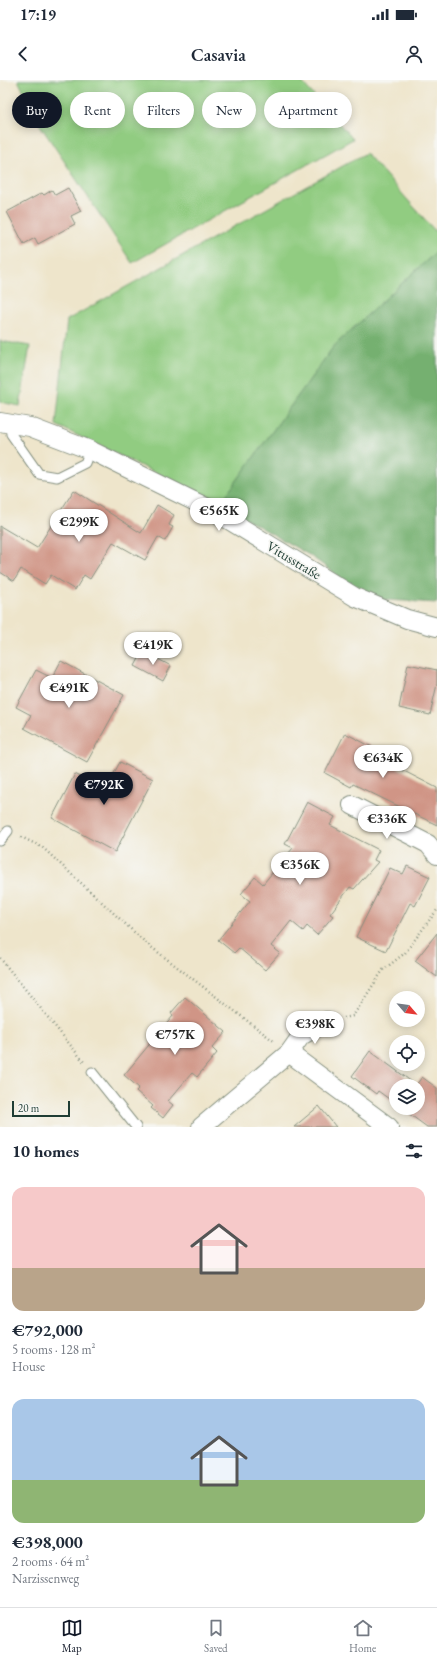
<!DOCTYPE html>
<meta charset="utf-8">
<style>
:root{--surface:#fff;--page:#f2f2f3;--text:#1f2937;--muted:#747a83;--line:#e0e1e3;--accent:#111827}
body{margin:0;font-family:"EB Garamond",serif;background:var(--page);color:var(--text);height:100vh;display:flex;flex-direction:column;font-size:15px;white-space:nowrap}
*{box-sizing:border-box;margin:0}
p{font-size:13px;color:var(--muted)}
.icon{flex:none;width:22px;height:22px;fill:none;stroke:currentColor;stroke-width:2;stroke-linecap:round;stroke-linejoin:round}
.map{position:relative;height:1047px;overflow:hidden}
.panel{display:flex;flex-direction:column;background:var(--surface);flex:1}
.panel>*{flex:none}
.hud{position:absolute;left:12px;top:12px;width:413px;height:36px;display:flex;gap:8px}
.needle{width:26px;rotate:118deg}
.controls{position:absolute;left:389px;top:911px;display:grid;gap:8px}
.controls a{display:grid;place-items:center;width:36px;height:36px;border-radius:50%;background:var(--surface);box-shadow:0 2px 10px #0003;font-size:20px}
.scale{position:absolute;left:12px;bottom:10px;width:58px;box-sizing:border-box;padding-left:4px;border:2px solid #1f3d34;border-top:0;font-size:11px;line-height:14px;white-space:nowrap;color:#1f3d34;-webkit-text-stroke:3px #f6f6f2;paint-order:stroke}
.price{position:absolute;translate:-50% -34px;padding:0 9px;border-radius:14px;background:#fff;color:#222;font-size:13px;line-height:26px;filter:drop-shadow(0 1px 2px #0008)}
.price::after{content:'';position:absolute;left:50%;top:24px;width:12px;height:9px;margin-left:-6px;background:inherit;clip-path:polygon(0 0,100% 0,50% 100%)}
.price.active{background:var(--accent);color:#fff}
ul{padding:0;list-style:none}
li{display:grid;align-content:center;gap:8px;height:212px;padding:0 12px}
li span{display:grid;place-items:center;height:124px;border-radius:12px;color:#555}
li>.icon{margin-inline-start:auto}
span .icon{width:72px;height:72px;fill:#fffc;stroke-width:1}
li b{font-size:17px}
h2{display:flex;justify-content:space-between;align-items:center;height:48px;padding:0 12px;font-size:17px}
.chip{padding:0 14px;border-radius:18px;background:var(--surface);box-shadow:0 2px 10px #0003;font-size:14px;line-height:36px}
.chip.active{background:var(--accent);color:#fff}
.status{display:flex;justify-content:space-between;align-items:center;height:28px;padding:0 20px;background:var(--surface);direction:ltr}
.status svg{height:11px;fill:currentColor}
header{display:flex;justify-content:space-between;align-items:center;height:52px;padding:0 12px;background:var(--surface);font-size:18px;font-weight:600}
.dock{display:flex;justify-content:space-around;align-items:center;height:56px;border-top:1px solid var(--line);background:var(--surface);font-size:11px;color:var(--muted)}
.dock a{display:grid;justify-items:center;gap:2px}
.dock .active{color:var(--accent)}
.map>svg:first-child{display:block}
.green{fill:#91cc81;stroke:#58845a}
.forest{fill:#74b06f;stroke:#4a7652}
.building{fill:#d09586}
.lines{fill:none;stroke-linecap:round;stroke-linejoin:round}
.lane-casing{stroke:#869180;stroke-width:11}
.street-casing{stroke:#869180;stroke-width:20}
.path{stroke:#869180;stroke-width:2.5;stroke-dasharray:1 3;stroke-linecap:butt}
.lane{stroke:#fff;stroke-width:9}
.street{stroke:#fff;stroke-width:18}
.labels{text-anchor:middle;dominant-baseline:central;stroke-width:3.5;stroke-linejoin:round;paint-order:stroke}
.street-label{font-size:14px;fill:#1f3d34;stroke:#f6f6f2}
</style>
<div class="status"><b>17:19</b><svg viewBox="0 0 49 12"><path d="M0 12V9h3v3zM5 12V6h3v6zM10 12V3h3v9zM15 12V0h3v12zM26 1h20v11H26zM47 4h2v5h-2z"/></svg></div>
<header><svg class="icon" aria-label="back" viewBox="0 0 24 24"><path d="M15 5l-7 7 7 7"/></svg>Casavia<svg class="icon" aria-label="person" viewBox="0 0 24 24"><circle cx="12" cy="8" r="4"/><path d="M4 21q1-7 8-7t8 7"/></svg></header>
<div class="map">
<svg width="437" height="1047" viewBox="0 0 437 1047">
<rect width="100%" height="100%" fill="#f6f6f2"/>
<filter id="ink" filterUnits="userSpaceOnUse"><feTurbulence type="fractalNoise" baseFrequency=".025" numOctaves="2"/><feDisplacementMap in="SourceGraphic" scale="8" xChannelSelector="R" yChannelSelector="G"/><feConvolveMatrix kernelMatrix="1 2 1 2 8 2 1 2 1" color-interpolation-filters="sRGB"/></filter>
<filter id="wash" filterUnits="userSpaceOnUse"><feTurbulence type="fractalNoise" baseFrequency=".012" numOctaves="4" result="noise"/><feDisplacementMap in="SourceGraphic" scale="16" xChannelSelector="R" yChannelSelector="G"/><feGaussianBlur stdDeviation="0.9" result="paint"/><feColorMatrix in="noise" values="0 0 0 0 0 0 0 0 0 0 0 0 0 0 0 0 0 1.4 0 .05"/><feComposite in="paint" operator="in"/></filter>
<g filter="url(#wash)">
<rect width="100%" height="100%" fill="#eee5cb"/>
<g class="green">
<path d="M18 0H300L353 59 132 183 40 45Z"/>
<path d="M366 73 437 153V171L334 266 220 424 56 345 67 240Z"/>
<path d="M0 261 30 266 20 326 0 322Z"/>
</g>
<path class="forest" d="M437 171V523L371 519 309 475 220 424 334 266Z"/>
<g id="blocks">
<g class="building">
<path d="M68 108 81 131 71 136 75 144 38 164 35 158 24 164 7 132 42 113 44 115 52 110 55 115Z"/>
<path d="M74 410 141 453 157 425 174 435 169 445 173 447 165 461 158 457 145 480 113 462 90 499 84 495 75 510 51 495 45 504 21 489 14 501 0 492V446L37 468Z"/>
<path d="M143 571 171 586 163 601 135 586Z"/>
<path d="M61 581 124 615 87 682 24 648 31 635 16 627 36 590 52 598Z"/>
<path d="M408 584 437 590V604L430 635 399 628Z"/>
<path d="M345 653 372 667 369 673 437 708V745L353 704 351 707 325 693Z"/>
<path d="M120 682 153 699 115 772 52 738 75 694 105 710Z"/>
<path d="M307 722 335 737 330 745 379 770 374 780 378 782 354 809 350 807 330 834 333 836 317 855 307 846 303 851 291 841 271 866 280 873 265 890 239 868 234 873 218 860 250 821 241 814 255 797 263 804 293 768 285 764Z"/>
<path d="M407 786 430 797 415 826 410 823 386 871 356 857 390 788 403 794Z"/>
<path d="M437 853V897L415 881Z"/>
<path d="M185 917 226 952 212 968 217 973 197 997 192 993 168 1021 173 1025 163 1038 151 1028 153 1026 136 1011 139 1008 124 995 173 936 171 933Z"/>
<path d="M370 971 416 1005 422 997 437 1008V1047H427L401 1028H418V1006H396V1024L378 1011 376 1014 352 996Z"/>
<path d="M319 1026 336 1047H294Z"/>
</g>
</g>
</g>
<g filter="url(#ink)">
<use href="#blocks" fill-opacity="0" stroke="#869180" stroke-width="1"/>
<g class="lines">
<g class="lane-casing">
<g id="lane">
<path d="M10 344 11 354 39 394 57 397 85 383 90 370"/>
<path d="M0 761 8 751"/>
<path d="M92 992 136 1047"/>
</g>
</g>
<g class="street-casing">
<g id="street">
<path d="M0 342 30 347 90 370 214 431 355 517 407 539 437 547"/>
<path d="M352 725 428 764 437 775"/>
<path d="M289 973 389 1047"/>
<path d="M201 1047 289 973 301 956 327 941"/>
</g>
</g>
<g class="path">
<path d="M21 757 42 767 146 863 275 962"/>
<path d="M0 878 84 982"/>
<path d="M344 938 353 936 383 890 405 873 437 830"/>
</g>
<use href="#lane" class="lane"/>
<use href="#street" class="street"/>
</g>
</g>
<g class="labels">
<g class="street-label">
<text transform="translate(294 480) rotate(31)">Vitusstraße</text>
</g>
</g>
</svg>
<div class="controls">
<a><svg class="needle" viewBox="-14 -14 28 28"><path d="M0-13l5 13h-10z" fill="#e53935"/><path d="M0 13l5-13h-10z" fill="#747a83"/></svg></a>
<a><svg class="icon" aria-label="locate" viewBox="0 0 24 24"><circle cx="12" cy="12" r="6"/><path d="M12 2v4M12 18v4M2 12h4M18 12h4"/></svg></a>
<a><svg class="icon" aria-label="layers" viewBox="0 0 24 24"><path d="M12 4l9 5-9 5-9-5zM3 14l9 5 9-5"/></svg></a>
</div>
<div class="scale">20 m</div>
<b class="price" style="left:219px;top:452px">€565K</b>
<b class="price" style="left:79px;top:463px">€299K</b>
<b class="price" style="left:153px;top:586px">€419K</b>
<b class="price" style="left:69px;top:629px">€491K</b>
<b class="price" style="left:383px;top:699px">€634K</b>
<b class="price active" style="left:104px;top:726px">€792K</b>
<b class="price" style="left:387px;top:760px">€336K</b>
<b class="price" style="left:300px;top:806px">€356K</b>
<b class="price" style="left:315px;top:965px">€398K</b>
<b class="price" style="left:175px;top:976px">€757K</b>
<div class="hud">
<a class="chip active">Buy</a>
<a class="chip">Rent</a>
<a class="chip">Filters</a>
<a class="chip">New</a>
<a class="chip">Apartment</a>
</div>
</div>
<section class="panel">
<h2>10 homes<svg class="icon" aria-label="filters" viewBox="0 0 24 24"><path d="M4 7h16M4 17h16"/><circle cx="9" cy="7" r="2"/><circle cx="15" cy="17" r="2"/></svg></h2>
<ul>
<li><span style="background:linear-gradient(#f6c9c9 65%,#b9a48a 0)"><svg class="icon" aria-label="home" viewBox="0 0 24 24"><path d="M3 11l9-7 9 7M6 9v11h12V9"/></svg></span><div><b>€792,000</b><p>5 rooms · 128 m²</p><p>House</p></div></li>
<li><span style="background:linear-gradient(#a9c7e8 65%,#8fb573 0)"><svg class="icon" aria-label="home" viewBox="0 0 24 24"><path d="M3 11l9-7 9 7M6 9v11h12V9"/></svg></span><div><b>€398,000</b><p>2 rooms · 64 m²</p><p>Narzissenweg</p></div></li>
</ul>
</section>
<nav class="dock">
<a class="active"><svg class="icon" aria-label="map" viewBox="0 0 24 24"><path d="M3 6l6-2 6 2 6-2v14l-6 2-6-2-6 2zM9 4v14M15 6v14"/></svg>Map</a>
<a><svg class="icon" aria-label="saved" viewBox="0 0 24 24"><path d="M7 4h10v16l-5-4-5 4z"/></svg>Saved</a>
<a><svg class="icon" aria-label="home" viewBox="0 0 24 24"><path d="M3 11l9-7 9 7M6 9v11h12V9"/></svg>Home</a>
</nav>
